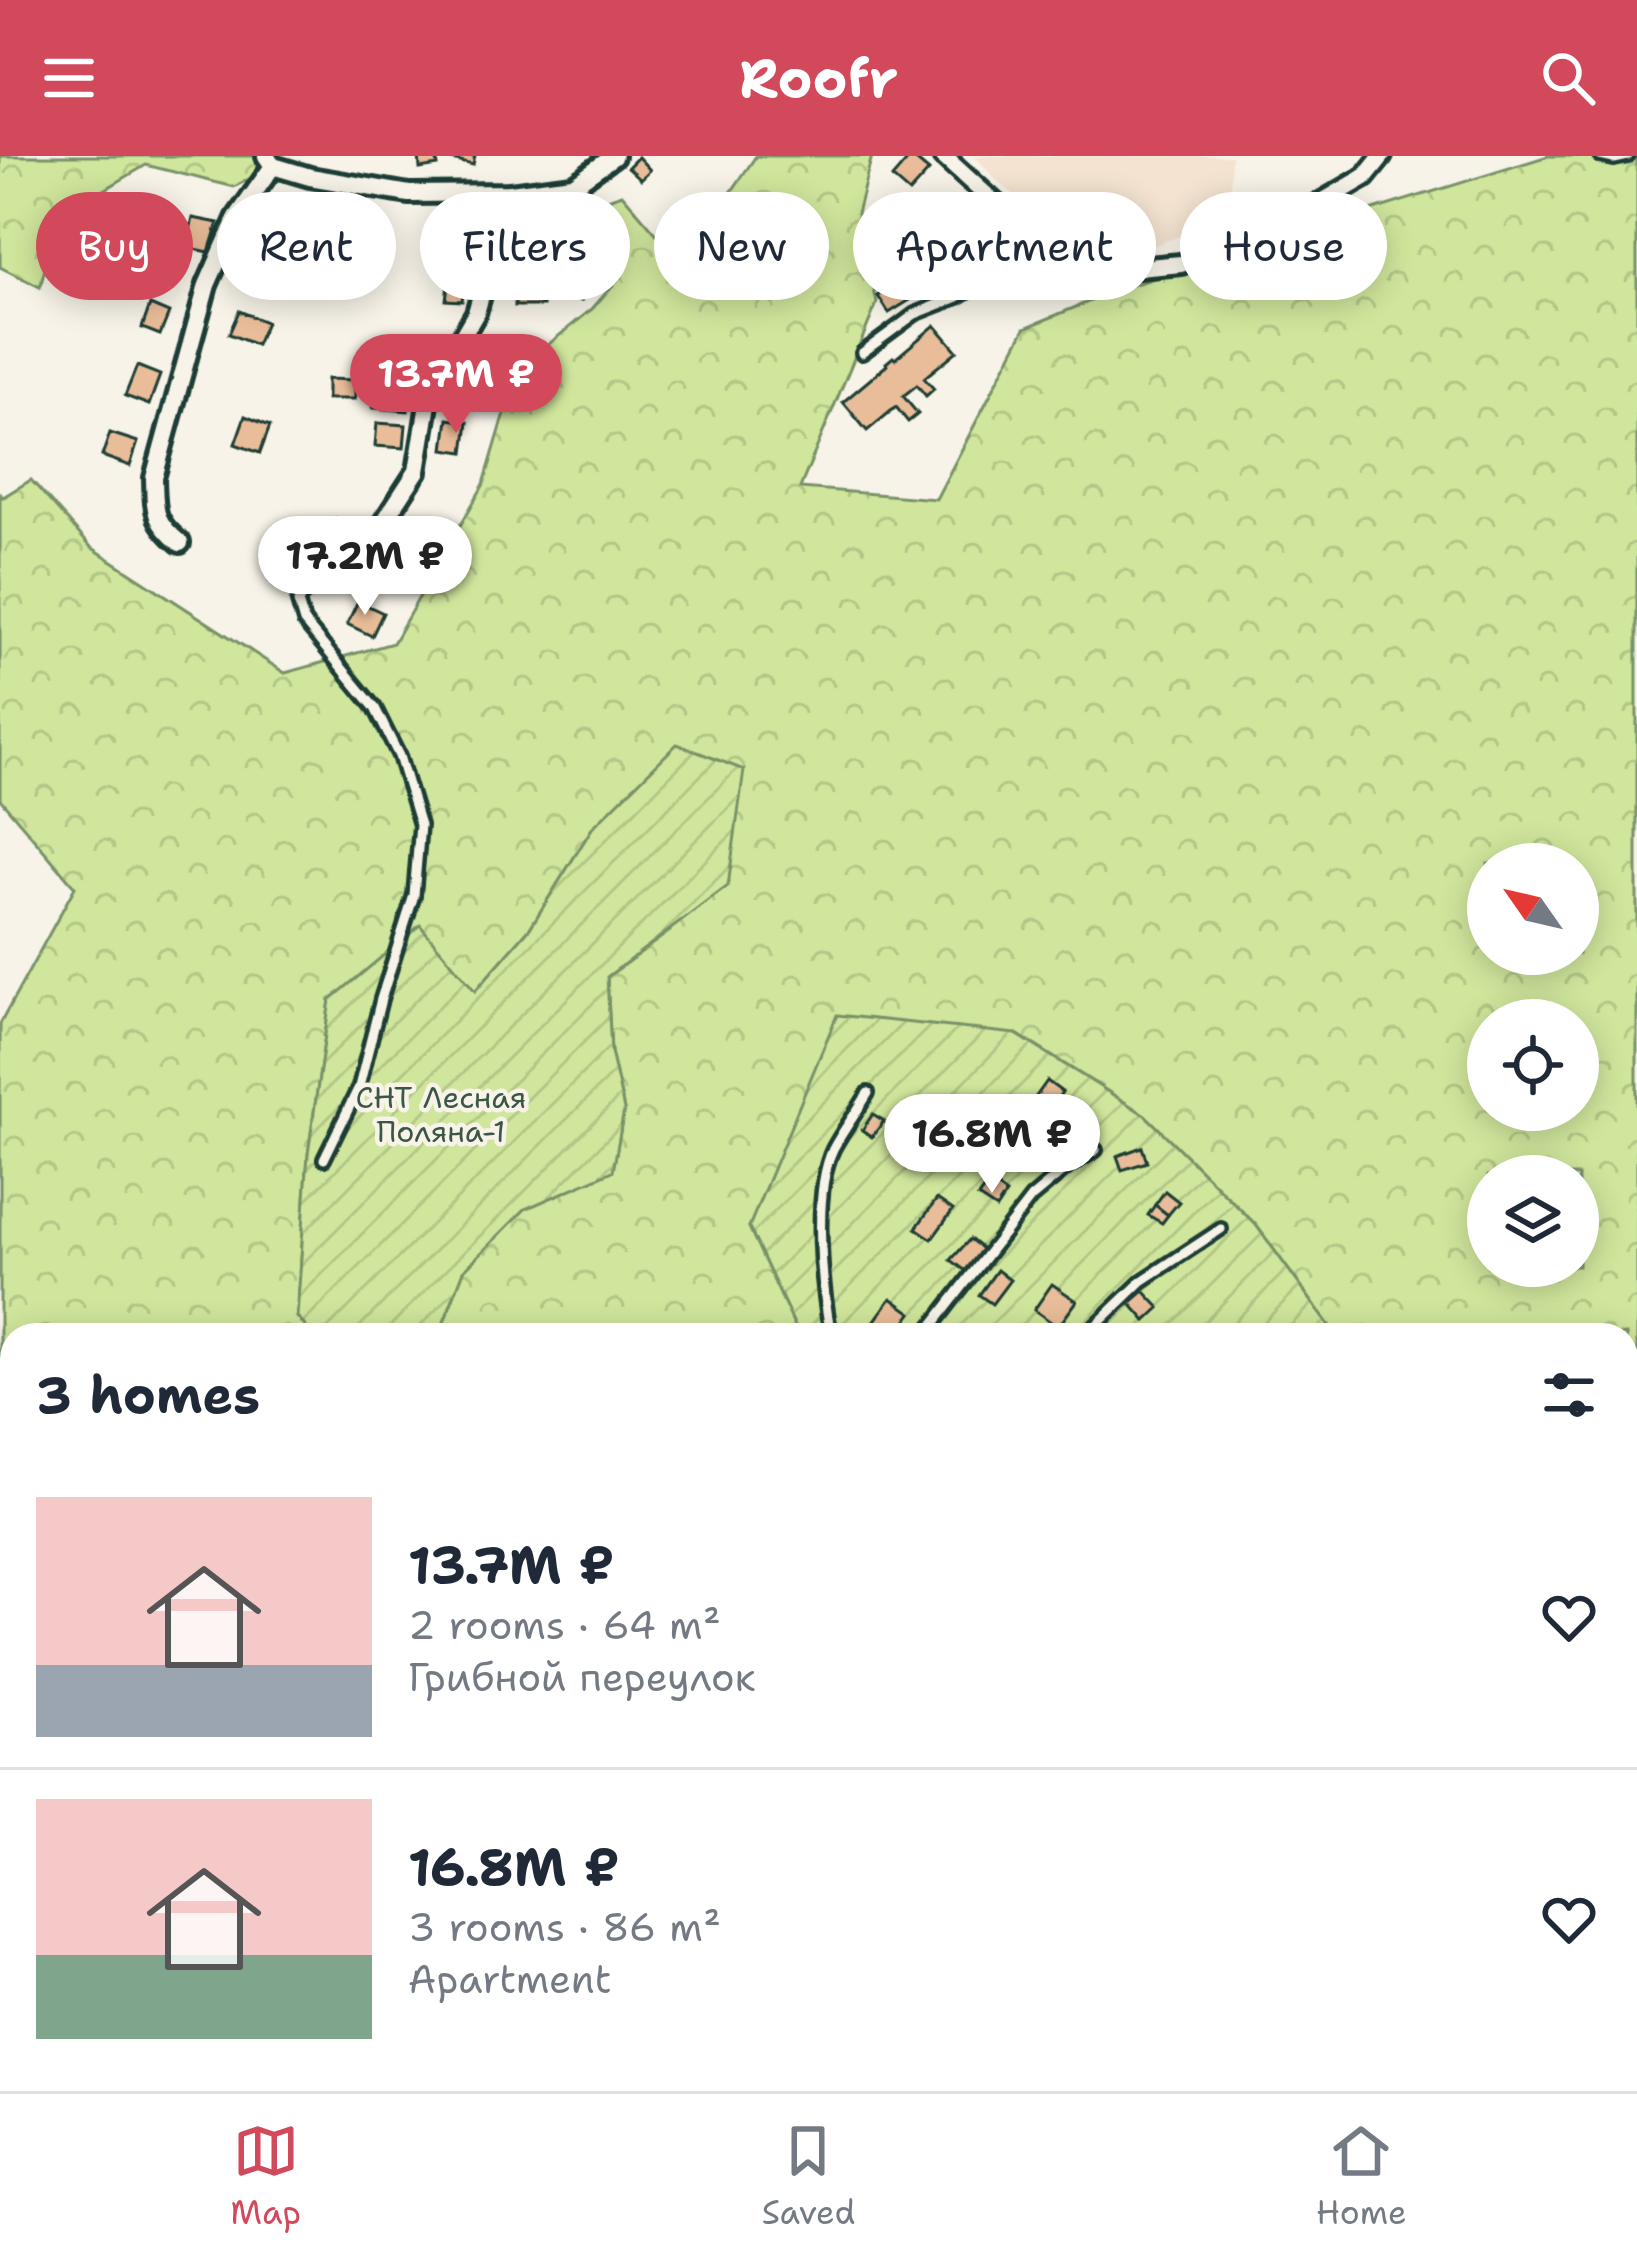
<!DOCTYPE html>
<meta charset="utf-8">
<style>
:root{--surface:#fff;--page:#f2f2f3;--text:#1f2937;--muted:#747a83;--line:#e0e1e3;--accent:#d1495b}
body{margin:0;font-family:"Shantell Sans",sans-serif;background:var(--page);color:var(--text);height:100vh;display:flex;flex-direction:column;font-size:45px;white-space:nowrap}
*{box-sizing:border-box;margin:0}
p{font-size:39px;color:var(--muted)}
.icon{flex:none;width:66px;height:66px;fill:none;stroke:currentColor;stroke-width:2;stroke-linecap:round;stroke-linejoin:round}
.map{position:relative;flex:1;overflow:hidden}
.sheet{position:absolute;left:0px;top:1167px;width:1638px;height:768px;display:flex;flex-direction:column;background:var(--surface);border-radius:36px 36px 0 0;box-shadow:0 6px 30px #0003}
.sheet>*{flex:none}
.top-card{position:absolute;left:36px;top:36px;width:1566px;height:108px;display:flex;gap:24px}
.needle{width:78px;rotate:304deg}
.tools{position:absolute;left:1467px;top:687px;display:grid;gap:24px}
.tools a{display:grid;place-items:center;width:132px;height:132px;border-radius:50%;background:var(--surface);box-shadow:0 6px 30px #0003;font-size:60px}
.price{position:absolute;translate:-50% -102px;padding:0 27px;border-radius:42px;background:#fff;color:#222;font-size:39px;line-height:78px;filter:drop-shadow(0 3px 6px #0008)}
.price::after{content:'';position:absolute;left:50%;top:72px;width:36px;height:27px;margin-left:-18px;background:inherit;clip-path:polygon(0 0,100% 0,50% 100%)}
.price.active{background:var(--accent);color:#fff}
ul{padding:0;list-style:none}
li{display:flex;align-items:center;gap:36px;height:300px;padding:0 36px}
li+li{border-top:3px solid var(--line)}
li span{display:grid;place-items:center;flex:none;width:336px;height:240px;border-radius:0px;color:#555}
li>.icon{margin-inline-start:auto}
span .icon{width:144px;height:144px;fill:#fffc;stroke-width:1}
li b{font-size:51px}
h2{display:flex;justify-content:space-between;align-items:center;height:144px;padding:0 36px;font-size:51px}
.tag{padding:0 42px;border-radius:54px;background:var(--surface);box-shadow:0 6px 30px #0003;font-size:42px;line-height:108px}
.tag.active{background:var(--accent);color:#fff}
header{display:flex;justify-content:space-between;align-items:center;height:156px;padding:0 36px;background:var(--accent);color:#fff;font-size:54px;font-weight:700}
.tab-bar{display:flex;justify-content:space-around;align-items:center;height:168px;border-top:3px solid var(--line);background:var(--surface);font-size:33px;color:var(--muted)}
.tab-bar a{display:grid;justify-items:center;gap:6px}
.tab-bar .active{color:var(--accent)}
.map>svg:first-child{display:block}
.built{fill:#f3e3d0}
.forest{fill:url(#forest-crowns);stroke:#789268;stroke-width:3;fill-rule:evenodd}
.cemetery{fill:url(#cemetery-stones);stroke:#789268;stroke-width:3}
.garden{fill:url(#garden-furrows);stroke:#789268;stroke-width:3}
.building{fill:#e9bd99;stroke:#1f3d34;stroke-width:3}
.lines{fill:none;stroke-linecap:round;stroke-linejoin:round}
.lane-casing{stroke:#1f3d34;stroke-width:18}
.street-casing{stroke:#1f3d34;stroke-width:26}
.path{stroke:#1f3d34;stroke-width:3;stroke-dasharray:12 9;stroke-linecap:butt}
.lane{stroke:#f7f3e8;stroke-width:9}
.street{stroke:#f7f3e8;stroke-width:16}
.labels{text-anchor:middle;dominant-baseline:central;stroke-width:9;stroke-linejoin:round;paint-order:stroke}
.park-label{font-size:30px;fill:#3a5644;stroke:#f7f3e8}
</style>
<header><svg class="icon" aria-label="menu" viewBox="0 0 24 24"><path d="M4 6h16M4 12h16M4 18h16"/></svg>Roofr<svg class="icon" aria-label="search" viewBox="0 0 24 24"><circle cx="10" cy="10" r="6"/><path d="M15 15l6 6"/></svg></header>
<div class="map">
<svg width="1637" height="1935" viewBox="0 0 1637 1935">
<defs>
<pattern id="forest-crowns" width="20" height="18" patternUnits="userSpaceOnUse" patternTransform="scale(3)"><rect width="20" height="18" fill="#d0e69c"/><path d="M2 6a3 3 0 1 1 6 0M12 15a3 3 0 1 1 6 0" fill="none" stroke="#b2c687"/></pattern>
<pattern id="cemetery-stones" width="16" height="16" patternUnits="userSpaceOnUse" patternTransform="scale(3)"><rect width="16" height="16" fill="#d0e69c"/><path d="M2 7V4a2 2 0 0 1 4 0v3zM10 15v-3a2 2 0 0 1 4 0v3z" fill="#b2c687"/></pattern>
<pattern id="garden-furrows" width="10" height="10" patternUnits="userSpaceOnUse" patternTransform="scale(3)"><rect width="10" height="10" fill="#d0e69c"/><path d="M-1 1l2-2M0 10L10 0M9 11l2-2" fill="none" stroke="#b2c687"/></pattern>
</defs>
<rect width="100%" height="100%" fill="#f7f3e8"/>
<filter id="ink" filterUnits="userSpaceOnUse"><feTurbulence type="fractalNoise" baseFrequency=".00833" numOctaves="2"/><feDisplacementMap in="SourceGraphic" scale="24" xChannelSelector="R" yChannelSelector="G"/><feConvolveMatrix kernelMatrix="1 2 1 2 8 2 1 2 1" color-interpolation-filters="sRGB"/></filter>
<g filter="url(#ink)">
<path class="built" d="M975 0H1231L1230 39 1192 75 1147 92 1114 89 1049 65 999 27Z"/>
<g class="forest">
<path d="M0 0H266L273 10 234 31 146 9 59 61 40 131 0 111Z"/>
<path d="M756 0H872L857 57 877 147 800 332 936 343 1025 172 1122 132 1548 0H1637V1732L1626 1765V1179H1336L1256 1069 1145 959 1017 878 749 1071 799 1179H439L464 1114 525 1053 613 1014 624 954 611 896 607 821 670 775 593 671 530 772 474 836 330 844 308 999 297 1161 313 1179H12V1923H1221L1229 1935H0V868L75 731 0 643V338L3 341 31 324 91 391 285 517 393 487 484 328 518 213 592 153 620 121 593 48 622 38 672 96 721 51ZM1488 708H1578V798H1488ZM1488 864H1578V954H1488ZM1488 1020H1578V1110H1488Z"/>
<path d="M1312 1923 1626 1922 1637 1923V1935H1309Z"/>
</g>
<path class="cemetery" d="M1221 1923H1312L1309 1935H1229Z"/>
<g class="garden">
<path d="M677 588 744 614 728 730 607 821 611 896 624 954 613 1015 525 1053 464 1114 439 1179H313L297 1161 308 998 330 844 420 769 475 835 530 772 593 671Z"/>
<path d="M837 859 1016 878 1145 959 1256 1069 1336 1179H799L749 1071Z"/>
<path d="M1637 1732V1923L1626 1922V1765Z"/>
</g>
<g class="building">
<path d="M419 0H436L438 10 420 13Z"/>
<path d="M448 0H475L473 9 447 3Z"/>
<path d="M911 0 929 15 909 37 892 22Z"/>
<path d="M638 1 650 14 641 23 628 11Z"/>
<path d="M193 62 218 67 209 96 186 91Z"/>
<path d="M129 63 161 64 159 85 128 83Z"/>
<path d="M544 70 548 89 530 94 525 75Z"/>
<path d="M960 86 975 111 941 132 926 107Z"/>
<path d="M1009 100 1064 110 1058 140 1003 130Z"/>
<path d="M274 106 288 109 282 131 269 128Z"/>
<path d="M522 113H533V117H540L543 150H515V133L523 132Z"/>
<path d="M566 117 588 126 581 145 558 135Z"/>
<path d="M449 120 465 122 462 145 446 144Z"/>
<path d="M899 126 910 144 889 157 878 140Z"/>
<path d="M150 149 169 157 160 179 142 172Z"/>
<path d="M239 155 266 166 256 189 229 178Z"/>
<path d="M935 169 957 195 924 222 934 233 926 240 917 229 903 240 918 258 908 266 896 251 867 275 843 246 887 209 886 207 893 201 895 203Z"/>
<path d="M406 194 430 197 428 216 403 213Z"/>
<path d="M137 210 160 219 149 249 125 240Z"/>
<path d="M394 221 411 223 408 255 373 252 376 224 393 226Z"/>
<path d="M327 223 355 224V243H327Z"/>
<path d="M245 260 270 270 260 297 235 288Z"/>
<path d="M448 263 468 266 464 296 444 293Z"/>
<path d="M377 267 406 269 404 292 375 290Z"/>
<path d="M110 277 138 286 130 310 102 300Z"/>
<path d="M336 362 362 369 356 393 329 386Z"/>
<path d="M346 414 373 426 366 441 340 429Z"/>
<path d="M358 445 383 457 372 480 347 468Z"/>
<path d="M1047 925 1062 936 1050 953 1035 942Z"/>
<path d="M952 953 963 961 946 984 935 975Z"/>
<path d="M873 958 884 965 872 981 862 974Z"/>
<path d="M1142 991 1147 1006 1122 1014 1117 1000Z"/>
<path d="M989 1026 1006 1038 996 1053 978 1041Z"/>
<path d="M1165 1035 1179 1046 1168 1059 1155 1049Z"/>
<path d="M937 1043 953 1054 932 1083 916 1072Z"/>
<path d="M1155 1049 1168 1059 1162 1067 1148 1059Z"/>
<path d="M970 1083 986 1096 970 1118 951 1104Z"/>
<path d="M997 1114 1010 1124 992 1148 979 1139Z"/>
<path d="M1052 1128 1077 1145 1058 1171 1034 1154Z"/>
<path d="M1144 1135 1160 1152 1146 1165 1130 1147Z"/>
<path d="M891 1142 912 1157 896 1179H874L868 1174Z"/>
</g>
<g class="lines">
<g class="lane-casing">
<g id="lane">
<path d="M1600 0 1614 3 1628 0"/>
<path d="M862 197 915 158 958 141 974 131 1009 60"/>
<path d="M309 429 298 446 304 466 375 552 399 600 420 669 414 739 381 843 359 931 324 1003"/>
<path d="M831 1179C822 1132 812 1037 833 993 843 974 857 956 868 937"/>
<path d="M925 1179 1031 1042 1068 1011 1096 994"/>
<path d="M1086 1179 1142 1125 1221 1073"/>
<path d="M1111 1935 1124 1923"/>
</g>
</g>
<g class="street-casing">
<g id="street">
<path d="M266 0 273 10 310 21 409 38 510 37 573 29 614 0"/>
<path d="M943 0 1009 60 1085 102 1127 113 1181 108 1274 74 1365 21 1382 0"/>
<path d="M180 387C153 365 155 355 154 322L207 129 237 61 273 10"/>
<path d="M309 429 323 415 351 407 365 395 417 315 430 236 476 157 510 37"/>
</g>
</g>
<path class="path" d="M1626 1506 1637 1493"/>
<use href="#lane" class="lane"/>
<use href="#street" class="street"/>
</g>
</g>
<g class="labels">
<g class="park-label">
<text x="441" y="941">СНТ Лесная<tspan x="441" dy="34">Поляна-1</tspan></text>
</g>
</g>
</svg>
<div class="tools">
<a><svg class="needle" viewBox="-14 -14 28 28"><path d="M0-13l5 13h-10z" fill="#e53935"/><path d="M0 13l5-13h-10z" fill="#747a83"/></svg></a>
<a><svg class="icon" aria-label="locate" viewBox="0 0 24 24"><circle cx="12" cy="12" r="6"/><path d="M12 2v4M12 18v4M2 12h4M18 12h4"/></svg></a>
<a><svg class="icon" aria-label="layers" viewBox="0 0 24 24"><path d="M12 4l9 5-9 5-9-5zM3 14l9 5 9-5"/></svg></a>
</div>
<b class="price active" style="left:456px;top:280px">13.7M ₽</b>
<b class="price" style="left:365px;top:462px">17.2M ₽</b>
<b class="price" style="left:992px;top:1040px">16.8M ₽</b>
<div class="top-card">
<a class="tag active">Buy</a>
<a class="tag">Rent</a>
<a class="tag">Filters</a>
<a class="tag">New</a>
<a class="tag">Apartment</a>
<a class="tag">House</a>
</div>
<section class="sheet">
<h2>3 homes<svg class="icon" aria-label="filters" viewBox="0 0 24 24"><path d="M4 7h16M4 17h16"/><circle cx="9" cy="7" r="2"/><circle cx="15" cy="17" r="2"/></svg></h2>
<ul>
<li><span style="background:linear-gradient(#f6c9c9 70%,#9aa5b1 0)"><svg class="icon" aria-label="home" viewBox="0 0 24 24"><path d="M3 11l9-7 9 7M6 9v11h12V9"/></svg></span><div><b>13.7M ₽</b><p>2 rooms · 64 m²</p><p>Грибной переулок</p></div><svg class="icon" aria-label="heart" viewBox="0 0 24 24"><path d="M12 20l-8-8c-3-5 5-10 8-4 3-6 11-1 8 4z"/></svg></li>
<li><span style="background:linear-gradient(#f6c9c9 65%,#7fa58c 0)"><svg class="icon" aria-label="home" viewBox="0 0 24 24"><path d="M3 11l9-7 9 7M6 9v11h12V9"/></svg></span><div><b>16.8M ₽</b><p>3 rooms · 86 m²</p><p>Apartment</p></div><svg class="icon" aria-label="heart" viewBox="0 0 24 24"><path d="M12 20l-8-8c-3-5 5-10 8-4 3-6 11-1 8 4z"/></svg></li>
</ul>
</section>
</div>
<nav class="tab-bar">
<a class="active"><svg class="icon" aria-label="map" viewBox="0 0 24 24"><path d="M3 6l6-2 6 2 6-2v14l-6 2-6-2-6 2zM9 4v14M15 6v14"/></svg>Map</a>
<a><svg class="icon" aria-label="saved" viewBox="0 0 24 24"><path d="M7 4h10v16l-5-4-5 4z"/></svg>Saved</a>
<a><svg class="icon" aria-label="home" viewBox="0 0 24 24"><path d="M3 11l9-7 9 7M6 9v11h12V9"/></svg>Home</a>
</nav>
